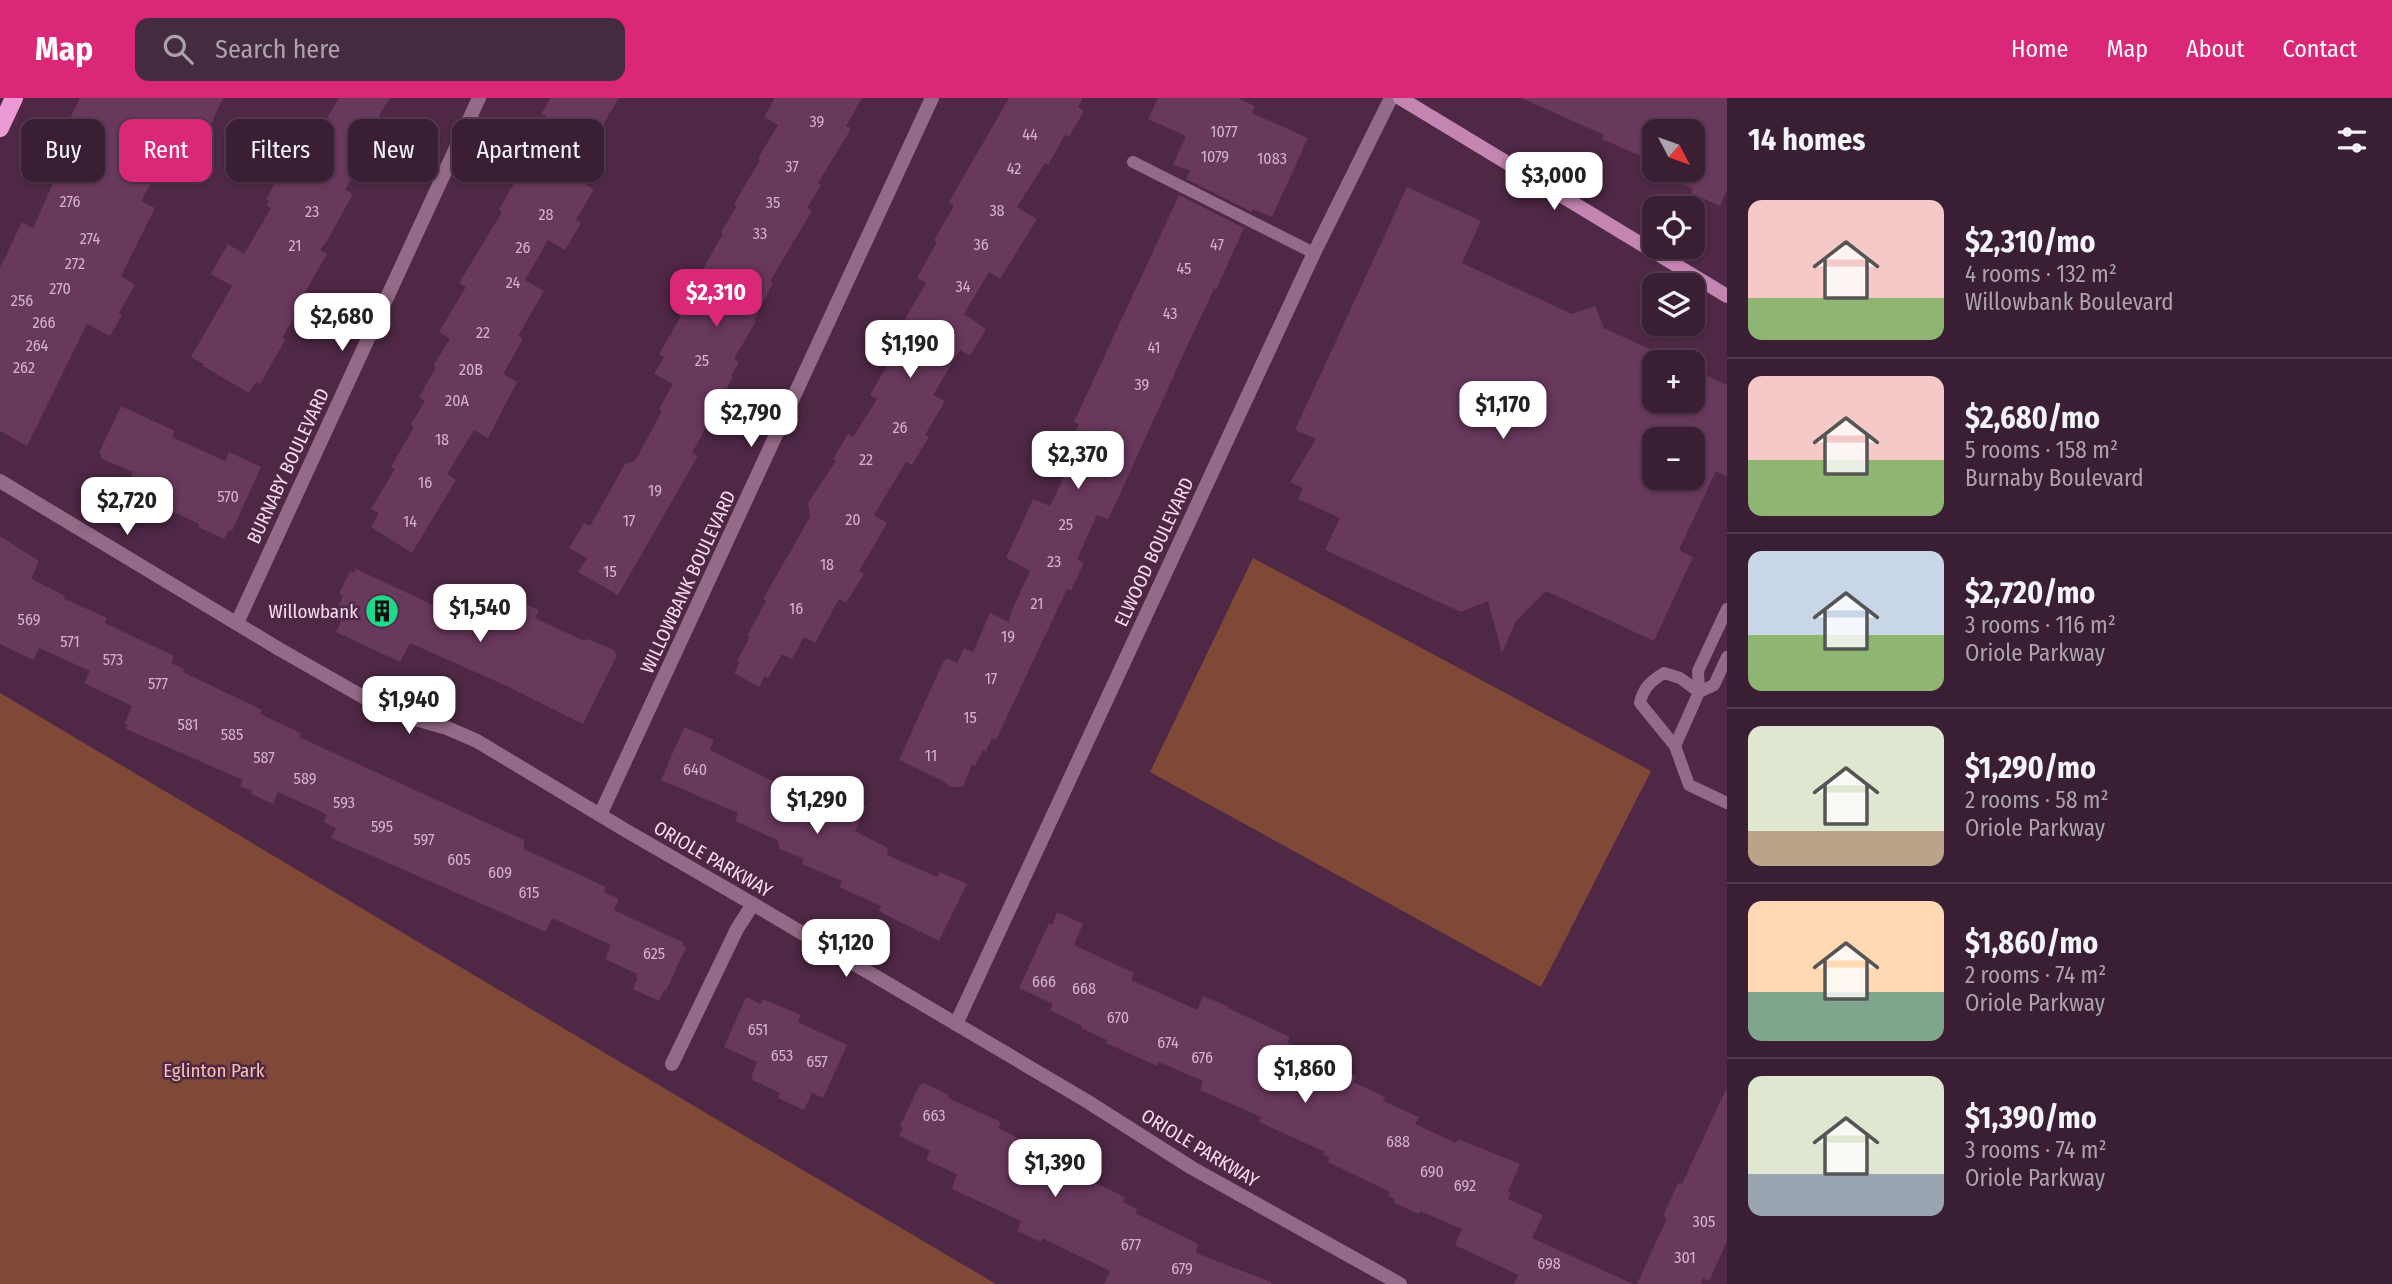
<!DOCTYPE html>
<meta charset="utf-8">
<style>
:root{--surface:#3a1e34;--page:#452b40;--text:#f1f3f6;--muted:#aba2ac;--line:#543c4f;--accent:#db2777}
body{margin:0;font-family:"Fira Sans Condensed",sans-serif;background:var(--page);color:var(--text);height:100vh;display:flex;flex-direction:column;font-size:26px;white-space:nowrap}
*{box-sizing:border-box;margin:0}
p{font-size:23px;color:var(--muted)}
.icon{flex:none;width:38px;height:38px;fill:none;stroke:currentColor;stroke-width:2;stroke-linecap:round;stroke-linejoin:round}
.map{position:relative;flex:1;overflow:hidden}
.side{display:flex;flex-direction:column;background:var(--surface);width:665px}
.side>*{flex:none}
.hud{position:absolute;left:21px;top:21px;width:665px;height:63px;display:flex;gap:14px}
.needle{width:46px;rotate:131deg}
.fabs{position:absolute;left:1642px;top:21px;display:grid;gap:14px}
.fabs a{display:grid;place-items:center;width:63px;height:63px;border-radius:14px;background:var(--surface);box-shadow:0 2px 5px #0004,0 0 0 2px var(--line);font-size:35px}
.price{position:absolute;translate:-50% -60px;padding:0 16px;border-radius:14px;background:#fff;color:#222;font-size:23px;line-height:46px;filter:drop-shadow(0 2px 4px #0008)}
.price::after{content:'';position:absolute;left:50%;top:42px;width:21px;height:16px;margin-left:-10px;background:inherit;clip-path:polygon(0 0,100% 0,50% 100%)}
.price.selected{background:var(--accent);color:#fff}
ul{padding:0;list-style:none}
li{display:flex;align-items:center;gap:21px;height:175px;padding:0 21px}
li+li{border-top:2px solid var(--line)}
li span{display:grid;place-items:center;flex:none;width:196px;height:140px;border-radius:14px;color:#555}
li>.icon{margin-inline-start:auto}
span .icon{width:84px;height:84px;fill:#fffc;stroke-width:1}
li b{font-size:30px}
h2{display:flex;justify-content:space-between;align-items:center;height:84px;padding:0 21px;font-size:30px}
.pill{padding:0 24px;border-radius:14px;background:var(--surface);box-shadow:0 2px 5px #0004,0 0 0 2px var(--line);font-size:24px;line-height:63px}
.pill.selected{background:var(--accent);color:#fff}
header{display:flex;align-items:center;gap:42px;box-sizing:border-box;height:98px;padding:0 35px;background:var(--accent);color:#fff}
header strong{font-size:33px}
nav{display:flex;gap:38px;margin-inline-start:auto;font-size:24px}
.search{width:490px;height:63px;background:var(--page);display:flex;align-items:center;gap:18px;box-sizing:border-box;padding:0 24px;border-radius:14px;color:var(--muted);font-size:26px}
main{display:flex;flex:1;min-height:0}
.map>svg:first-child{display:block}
.green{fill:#804837}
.building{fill:#69385d;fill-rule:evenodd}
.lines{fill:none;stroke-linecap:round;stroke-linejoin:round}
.service{stroke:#936a87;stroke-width:12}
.minor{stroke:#936a87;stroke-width:14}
.secondary{stroke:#c585b3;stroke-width:14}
.primary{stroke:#ec99d6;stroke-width:18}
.labels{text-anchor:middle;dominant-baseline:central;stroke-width:5;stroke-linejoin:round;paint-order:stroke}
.number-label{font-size:16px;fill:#d2b3c9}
.street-label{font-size:19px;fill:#f5dced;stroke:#4e2845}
.poi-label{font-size:19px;fill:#f5dced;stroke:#4e2845;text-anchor:end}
.park-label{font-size:19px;fill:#f9c0af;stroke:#4e2845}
</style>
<header>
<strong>Map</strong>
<div class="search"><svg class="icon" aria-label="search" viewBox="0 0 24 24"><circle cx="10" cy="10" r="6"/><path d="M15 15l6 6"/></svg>Search here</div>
<nav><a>Home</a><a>Map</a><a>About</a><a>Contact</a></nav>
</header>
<main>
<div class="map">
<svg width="1727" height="1186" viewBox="0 0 1727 1186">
<rect width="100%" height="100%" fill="#4e2845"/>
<g class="green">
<path d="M1253 460 1651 673 1541 889 1150 674Z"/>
<path d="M0 595 689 1005 996 1186H0Z"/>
</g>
<g class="building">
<path d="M80 0H223L201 48 180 35 141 103 155 110 121 178 135 187 119 215 122 217 110 238 87 226 27 348 0 333V170L22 124 33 130 64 61 53 55Z"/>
<path d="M339 0H390L379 18 383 20 351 74 354 76 345 92 353 96 327 143 320 152 327 156 297 208 300 210 282 240 285 242 260 286 256 284 249 295 203 268 204 266 191 259 232 188 211 176 228 146 244 156 271 110 266 107 269 103 266 101 292 55 302 61Z"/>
<path d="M551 0H619L588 51 601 58 585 86 594 91 576 122 581 125 565 152 548 142 525 182 544 193 518 238 523 241 503 276 517 284 488 340 474 332 447 376 456 382 412 455 371 429 379 415 371 411 395 371 391 369 414 329 411 326 425 303 419 299 436 269 433 268 450 241 439 234 466 189 459 185 502 114 499 112 516 82 513 80 546 18 541 16Z"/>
<path d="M775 0H862L846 28 851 31 818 85 821 87 807 110 812 113 770 183 773 185 754 222 756 223 734 261 739 264 731 278 733 279 692 355 698 358 618 497 578 474 587 460 569 450 584 425 590 428 625 366 635 363 662 313 659 311 673 286 654 276 664 259 659 256 681 218 677 216 723 136 721 134 737 108 734 106 760 62 758 60 778 27 764 19Z"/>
<path d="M1009 0H1083L1078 9 1084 13 1069 39 1065 37 1048 67 1045 65 1017 109 1037 121 1000 181 989 174 964 216 986 231 970 258 960 252 933 297 945 303 925 337 929 339 912 367 906 364 874 417 887 425 859 473 864 476 846 505 839 501 815 545 804 539 792 561 782 556 768 580 765 578 759 589 734 575 740 564 737 563 750 539 747 538 766 503 763 501 810 419 808 405 836 363 833 361 848 336 853 339 877 301 870 297 888 266 886 264 895 248 891 245 926 185 917 180 937 144 934 142 954 108 949 104Z"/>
<path d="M1158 0H1238L1255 8 1252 15 1308 40 1272 119 1253 111 1252 114 1186 81 1190 73 1173 66 1186 38 1148 21Z"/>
<path d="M1521 0H1727V92L1720 108 1691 95 1693 91 1646 69 1650 62 1602 41 1604 37ZM1654 33H1692V72H1654Z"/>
<path d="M1407 89 1481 123 1462 165 1572 216 1595 208 1604 230 1677 264H1654V303H1692V271L1727 287V379L1716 373 1679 452 1693 459 1654 543 1546 493 1516 523 1502 555 1488 503 1461 514 1325 452 1340 420 1298 401 1303 390 1290 384 1316 341 1295 332ZM1654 341H1692V380H1654Z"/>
<path d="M1179 97 1244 130 1216 192 1214 191 1190 242 1114 409 1108 421 1097 417 1077 461 1084 465 1071 492 1067 491 996 642 992 640 986 653 983 652 975 668 972 667 963 689H950L943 683 899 662 944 562 947 560 957 565 964 550 973 554 990 515 1009 524 1011 514 1030 473 1006 460 1033 401 1050 408 1070 366 1063 363 1079 326 1074 324Z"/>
<path d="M121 308 175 333 172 339 225 363 229 354 261 369 232 433 229 432 224 441 198 429 199 426 172 413 174 407 129 387 133 374 100 360 102 357 99 355Z"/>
<path d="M0 438 39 463 31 481 65 498 63 500 107 520 105 525 174 558 171 565 184 571 183 574 262 612 260 616 301 635 299 639 524 742V751L606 789 604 794 619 801 614 812 684 845 682 847 686 849 666 893 664 892 659 903 633 891 638 880 636 879 637 876 605 861 611 847 552 820 546 834 331 740 336 730 324 724 327 717 322 714 278 694 273 706 251 696 252 693 240 688 243 682 126 631 128 627 124 626 132 608 84 585 90 573 39 550 33 562 0 546Z"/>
<path d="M356 471 491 534 504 510 509 513 514 500 539 512 535 520 584 543 588 541 616 553 615 555 617 557 583 626 509 589 410 545 400 564 336 534 341 523 333 520 343 498 339 496 350 473 354 475Z"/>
<path d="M684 629 714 642 710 652 783 688 782 691 826 711 834 695 866 709 855 733 888 750 887 757 937 779 940 774 967 786 939 843 884 816 879 812 881 808 839 789 842 783 802 766 804 761 780 751 777 742 735 723 738 715 661 682Z"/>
<path d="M1057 814 1083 826 1074 847 1134 875 1131 882 1197 912 1203 898 1229 909 1228 910 1290 939 1287 945 1316 958 1315 959 1356 978 1353 984 1385 999 1383 1003 1419 1019 1415 1026 1456 1045 1458 1041 1520 1066 1508 1094 1511 1095 1508 1101 1543 1117 1532 1140 1633 1186H1514L1518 1177 1455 1147 1462 1131 1420 1113 1419 1116 1394 1105 1395 1101 1388 1098 1390 1094 1328 1064 1330 1060 1323 1057 1325 1054 1259 1024 1261 1019 1200 992 1203 983 1159 964 1157 968 1106 945 1107 942 1081 930 1082 928 1050 912 1053 906 1019 890 1049 825 1052 827Z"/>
<path d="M746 899 761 906 763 901 801 917 798 924 847 947 823 1000 812 995 804 1012 778 1000 780 995 752 982 753 980 751 979 757 964 724 949Z"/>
<path d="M924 985 949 997 948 1000 1001 1024 998 1030 1043 1053 1041 1057 1059 1066 1058 1068 1125 1099 1123 1104 1137 1111 1135 1115 1198 1146 1196 1155 1271 1184V1186H1104L1110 1173 1042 1140 1041 1144 1017 1133 1021 1123 952 1091 957 1076 926 1062 930 1053 899 1038 903 1030 900 1028 920 986 922 987Z"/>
<path d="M1727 989V1143L1709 1183 1703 1180 1701 1186H1637L1667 1120 1663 1118 1678 1085 1682 1086Z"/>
</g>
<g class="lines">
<g class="service">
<path d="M1133 64 1314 155"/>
<path d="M1699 594 1680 580 1664 575C1651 583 1643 590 1640 605L1675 648 1689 687 1727 705"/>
<path d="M1699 594 1714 587 1727 559"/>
<path d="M1675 648 1699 594 1698 573 1727 511"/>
</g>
<g class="minor">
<path d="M0 383 279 551 379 608 408 619 447 630 477 643 625 732 753 806 1085 1002 1192 1070 1400 1186"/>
<path d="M237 525 479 0"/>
<path d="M600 717 932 0"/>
<path d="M956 926 1314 155 1391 0"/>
<path d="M672 966 737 831 753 806"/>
</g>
<path class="secondary" d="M1400 0 1727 198"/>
<path class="primary" d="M0 30 14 0"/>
</g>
<defs>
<g id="building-disc" transform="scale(1.75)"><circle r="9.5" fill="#1dd988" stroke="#4e2845"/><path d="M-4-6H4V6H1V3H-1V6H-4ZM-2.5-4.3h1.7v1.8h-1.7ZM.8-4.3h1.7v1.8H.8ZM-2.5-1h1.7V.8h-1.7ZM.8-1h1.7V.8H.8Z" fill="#111"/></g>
</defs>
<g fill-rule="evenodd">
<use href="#building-disc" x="382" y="513"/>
</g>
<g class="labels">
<g class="number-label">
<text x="817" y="23">39</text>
<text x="1224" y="33">1077</text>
<text x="1030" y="36">44</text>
<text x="1215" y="58">1079</text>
<text x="1272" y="60">1083</text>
<text x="792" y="68">37</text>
<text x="1014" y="70">42</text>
<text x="70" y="103">276</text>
<text x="773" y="104">35</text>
<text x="997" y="112">38</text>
<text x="312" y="113">23</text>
<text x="546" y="116">28</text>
<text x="760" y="135">33</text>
<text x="90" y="140">274</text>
<text x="981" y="146">36</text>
<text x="1217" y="146">47</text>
<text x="295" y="147">21</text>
<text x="523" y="149">26</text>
<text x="75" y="165">272</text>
<text x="1184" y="170">45</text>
<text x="513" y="184">24</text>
<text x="963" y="188">34</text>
<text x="60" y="190">270</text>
<text x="22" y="202">256</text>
<text x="1170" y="215">43</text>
<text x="44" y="224">266</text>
<text x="483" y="234">22</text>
<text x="37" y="247">264</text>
<text x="1154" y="249">41</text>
<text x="702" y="262">25</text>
<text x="24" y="269">262</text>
<text x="471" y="271">20B</text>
<text x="1142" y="286">39</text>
<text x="457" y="302">20A</text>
<text x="900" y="329">26</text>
<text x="442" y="341">18</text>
<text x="866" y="361">22</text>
<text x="425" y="384">16</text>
<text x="655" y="392">19</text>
<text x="228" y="398">570</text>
<text x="853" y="421">20</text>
<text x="629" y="422">17</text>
<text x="410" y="423">14</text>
<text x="1066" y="426">25</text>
<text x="1054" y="463">23</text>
<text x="827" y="466">18</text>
<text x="610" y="473">15</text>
<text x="1037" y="505">21</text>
<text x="796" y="510">16</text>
<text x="29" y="521">569</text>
<text x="1008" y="538">19</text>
<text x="70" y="543">571</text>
<text x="113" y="561">573</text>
<text x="991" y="580">17</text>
<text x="158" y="585">577</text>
<text x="970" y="619">15</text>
<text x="188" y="626">581</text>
<text x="232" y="636">585</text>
<text x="931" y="657">11</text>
<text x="264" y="659">587</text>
<text x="695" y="671">640</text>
<text x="305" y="680">589</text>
<text x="344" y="704">593</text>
<text x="382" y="728">595</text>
<text x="424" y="741">597</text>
<text x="459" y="761">605</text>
<text x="500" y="774">609</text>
<text x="529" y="794">615</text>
<text x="654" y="855">625</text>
<text x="1044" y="883">666</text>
<text x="1084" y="890">668</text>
<text x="1118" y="919">670</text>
<text x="758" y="931">651</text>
<text x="1168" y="944">674</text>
<text x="782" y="957">653</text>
<text x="1202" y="959">676</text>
<text x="817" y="963">657</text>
<text x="934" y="1017">663</text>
<text x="1398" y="1043">688</text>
<text x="1432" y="1073">690</text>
<text x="1465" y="1087">692</text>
<text x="1704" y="1123">305</text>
<text x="1131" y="1146">677</text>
<text x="1685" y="1159">301</text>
<text x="1549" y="1165">698</text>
<text x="1182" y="1170">679</text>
</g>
<g class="street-label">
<text transform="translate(288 368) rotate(-65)">BURNABY BOULEVARD</text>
<text transform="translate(1154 454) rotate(-65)">ELWOOD BOULEVARD</text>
<text transform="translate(688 484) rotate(-65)">WILLOWBANK BOULEVARD</text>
<text transform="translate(713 761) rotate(30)">ORIOLE PARKWAY</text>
<text transform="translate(1200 1050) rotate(31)">ORIOLE PARKWAY</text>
</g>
<g class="poi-label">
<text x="358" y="513">Willowbank</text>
</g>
<g class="park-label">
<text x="214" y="972">Eglinton Park</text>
</g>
</g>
</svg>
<div class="fabs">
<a><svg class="needle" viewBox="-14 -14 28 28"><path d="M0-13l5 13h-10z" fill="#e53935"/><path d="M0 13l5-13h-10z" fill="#aba2ac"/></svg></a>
<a><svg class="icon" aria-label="locate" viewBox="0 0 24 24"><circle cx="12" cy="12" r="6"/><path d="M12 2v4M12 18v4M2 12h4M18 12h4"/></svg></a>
<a><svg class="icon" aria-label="layers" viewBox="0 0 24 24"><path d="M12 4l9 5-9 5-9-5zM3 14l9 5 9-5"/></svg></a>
<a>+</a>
<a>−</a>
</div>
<b class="price" style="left:1554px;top:114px">$3,000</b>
<b class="price selected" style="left:716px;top:231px">$2,310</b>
<b class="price" style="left:342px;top:255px">$2,680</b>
<b class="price" style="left:910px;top:282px">$1,190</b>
<b class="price" style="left:1503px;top:343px">$1,170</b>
<b class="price" style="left:751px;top:351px">$2,790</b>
<b class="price" style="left:1078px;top:393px">$2,370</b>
<b class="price" style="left:127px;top:439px">$2,720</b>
<b class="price" style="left:480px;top:546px">$1,540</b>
<b class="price" style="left:409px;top:638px">$1,940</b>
<b class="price" style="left:817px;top:738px">$1,290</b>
<b class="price" style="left:846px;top:881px">$1,120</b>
<b class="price" style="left:1305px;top:1007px">$1,860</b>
<b class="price" style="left:1055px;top:1101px">$1,390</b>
<div class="hud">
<a class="pill">Buy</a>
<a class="pill selected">Rent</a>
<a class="pill">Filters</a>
<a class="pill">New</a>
<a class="pill">Apartment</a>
</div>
</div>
<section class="side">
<h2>14 homes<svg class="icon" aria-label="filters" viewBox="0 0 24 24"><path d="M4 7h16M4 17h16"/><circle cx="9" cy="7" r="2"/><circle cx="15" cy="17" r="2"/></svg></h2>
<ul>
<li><span style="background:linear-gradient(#f6c9c9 70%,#8fb573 0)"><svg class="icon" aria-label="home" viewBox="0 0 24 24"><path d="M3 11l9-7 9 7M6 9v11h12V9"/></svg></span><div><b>$2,310/mo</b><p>4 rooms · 132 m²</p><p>Willowbank Boulevard</p></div></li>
<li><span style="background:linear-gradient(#f6c9c9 60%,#8fb573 0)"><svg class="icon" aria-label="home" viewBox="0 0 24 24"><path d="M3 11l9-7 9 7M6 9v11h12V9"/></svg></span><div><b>$2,680/mo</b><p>5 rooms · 158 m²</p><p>Burnaby Boulevard</p></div></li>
<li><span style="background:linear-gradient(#c9d6e8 60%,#8fb573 0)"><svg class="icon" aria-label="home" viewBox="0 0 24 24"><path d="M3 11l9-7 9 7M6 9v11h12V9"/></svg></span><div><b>$2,720/mo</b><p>3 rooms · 116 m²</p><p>Oriole Parkway</p></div></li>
<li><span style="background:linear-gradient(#dfe7d0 75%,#b9a48a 0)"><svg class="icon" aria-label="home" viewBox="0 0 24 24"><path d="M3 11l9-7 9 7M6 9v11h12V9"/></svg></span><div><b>$1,290/mo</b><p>2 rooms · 58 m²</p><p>Oriole Parkway</p></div></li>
<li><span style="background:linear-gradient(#ffd9b3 65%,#7fa58c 0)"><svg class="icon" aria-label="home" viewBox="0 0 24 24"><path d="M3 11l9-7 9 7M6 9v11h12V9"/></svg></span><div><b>$1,860/mo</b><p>2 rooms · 74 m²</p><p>Oriole Parkway</p></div></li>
<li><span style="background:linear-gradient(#dfe7d0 70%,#9aa5b1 0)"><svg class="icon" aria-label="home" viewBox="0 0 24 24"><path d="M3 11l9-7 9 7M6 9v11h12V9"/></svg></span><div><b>$1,390/mo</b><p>3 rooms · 74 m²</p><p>Oriole Parkway</p></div></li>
</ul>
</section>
</main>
